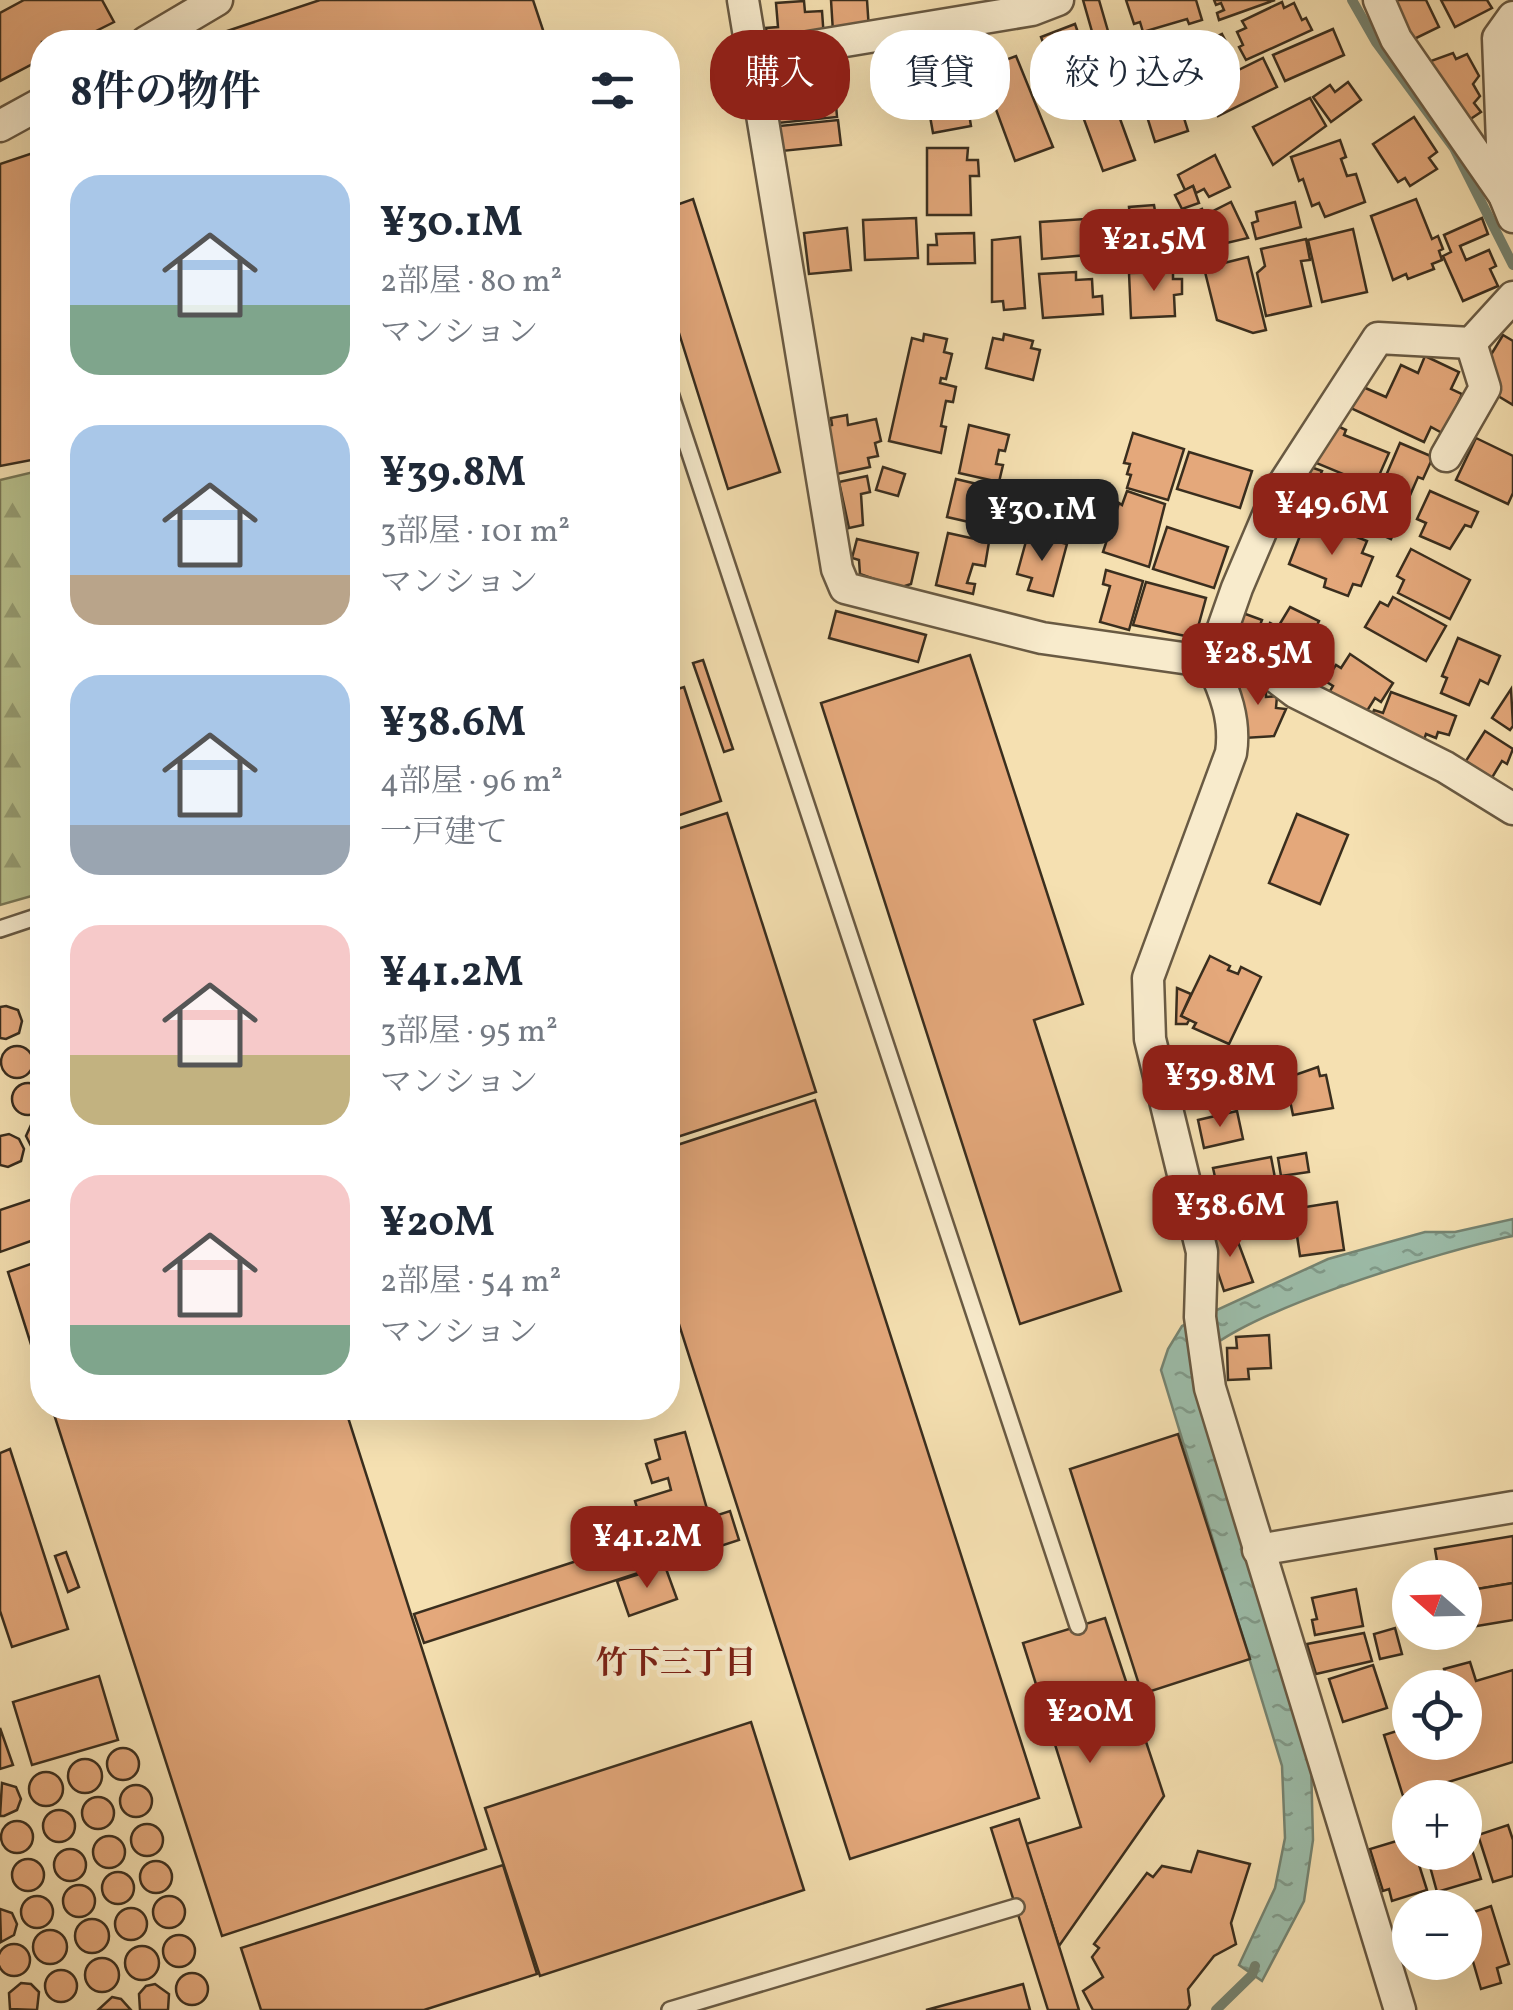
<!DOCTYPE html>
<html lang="ja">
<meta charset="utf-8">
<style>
:root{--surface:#fff;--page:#f6f6f7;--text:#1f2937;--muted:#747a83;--accent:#8f2418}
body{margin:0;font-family:Vollkorn,"Noto Serif JP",serif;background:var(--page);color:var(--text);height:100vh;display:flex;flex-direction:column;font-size:38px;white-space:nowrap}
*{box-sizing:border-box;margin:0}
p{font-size:32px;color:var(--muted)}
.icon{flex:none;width:55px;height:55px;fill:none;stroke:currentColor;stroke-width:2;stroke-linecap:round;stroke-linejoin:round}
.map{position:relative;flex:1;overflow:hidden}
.sheet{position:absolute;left:30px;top:30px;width:650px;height:1390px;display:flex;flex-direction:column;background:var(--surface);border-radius:40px;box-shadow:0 10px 40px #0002}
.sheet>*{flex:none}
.banner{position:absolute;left:710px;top:30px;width:652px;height:90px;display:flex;gap:20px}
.needle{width:65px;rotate:290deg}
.fabs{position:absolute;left:1392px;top:1560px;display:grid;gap:20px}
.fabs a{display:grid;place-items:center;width:90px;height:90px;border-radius:50%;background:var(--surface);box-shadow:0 10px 40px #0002;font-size:50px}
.price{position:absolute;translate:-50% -85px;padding:0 22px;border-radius:20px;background:var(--accent);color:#fff;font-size:32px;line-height:65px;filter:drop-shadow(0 2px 5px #0008)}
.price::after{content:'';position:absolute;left:50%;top:60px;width:30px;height:22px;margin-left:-15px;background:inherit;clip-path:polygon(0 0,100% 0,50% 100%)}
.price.selected{background:#222;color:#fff}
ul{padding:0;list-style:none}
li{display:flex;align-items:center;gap:30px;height:250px;padding:0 40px}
li span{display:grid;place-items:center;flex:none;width:280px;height:200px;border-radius:30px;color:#555}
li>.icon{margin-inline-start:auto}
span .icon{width:120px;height:120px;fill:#fffc;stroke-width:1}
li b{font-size:42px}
h2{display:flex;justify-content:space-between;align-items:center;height:120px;padding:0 40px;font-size:42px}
.pill{padding:0 35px;border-radius:40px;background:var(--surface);box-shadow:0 10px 40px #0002;font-size:35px;line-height:90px}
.pill.selected{background:var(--accent);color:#fff}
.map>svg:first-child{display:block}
.forest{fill:url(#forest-firs);stroke:#7a7856;stroke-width:2.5}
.water{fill:url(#water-ripples);stroke:#758472;stroke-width:2.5}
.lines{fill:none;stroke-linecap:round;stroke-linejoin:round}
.stream{stroke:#758472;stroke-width:10}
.building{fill:#e4a87b;stroke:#3a2e1e;stroke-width:2.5}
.lane-casing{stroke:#695a43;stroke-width:20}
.street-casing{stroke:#695a43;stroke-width:35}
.lane{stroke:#f8ebcc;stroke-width:15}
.street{stroke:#f8ebcc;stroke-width:30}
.labels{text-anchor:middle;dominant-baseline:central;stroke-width:9;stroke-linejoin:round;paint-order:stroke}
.neighbourhood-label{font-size:32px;font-weight:bold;fill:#7a1f14;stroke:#f8ebcc}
</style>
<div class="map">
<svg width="1513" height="2010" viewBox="0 0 1513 2010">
<defs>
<pattern id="forest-firs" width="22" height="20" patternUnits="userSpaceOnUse" patternTransform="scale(2.5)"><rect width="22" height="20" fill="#bac28d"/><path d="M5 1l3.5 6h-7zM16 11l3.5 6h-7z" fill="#989e73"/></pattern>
<pattern id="water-ripples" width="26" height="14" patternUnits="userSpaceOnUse" patternTransform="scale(2.5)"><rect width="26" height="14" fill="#9cbdaa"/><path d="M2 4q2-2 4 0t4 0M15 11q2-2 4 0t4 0" fill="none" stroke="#809a8a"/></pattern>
</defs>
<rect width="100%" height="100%" fill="#f5e0b1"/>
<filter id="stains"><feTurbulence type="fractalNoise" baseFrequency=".002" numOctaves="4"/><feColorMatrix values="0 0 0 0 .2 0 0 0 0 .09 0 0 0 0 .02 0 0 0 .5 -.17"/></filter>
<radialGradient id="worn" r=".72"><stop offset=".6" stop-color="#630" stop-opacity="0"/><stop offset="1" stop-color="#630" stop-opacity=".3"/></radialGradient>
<path class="forest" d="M42 470V893L0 905V480Z"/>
<path class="water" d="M1513 1219V1236C1458 1247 1205 1319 1191 1371L1311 1762 1313 1840 1304 1901 1262 1981 1239 1965 1275 1888 1285 1838 1282 1766 1161 1370 1168 1349 1182 1326 1328 1259 1425 1232H1455Z"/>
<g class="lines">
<g class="stream">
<path d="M1352 0 1376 42 1454 148 1513 265"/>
<path d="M1216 2010 1252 1975 1255 1966"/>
</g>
</g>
<g class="building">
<path d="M24 0H102L114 22 74 42H42V59L0 81V13Z"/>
<path d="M320 0H533L547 42H221L218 34Z"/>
<path d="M831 0H867L869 30 833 32Z"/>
<path d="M1083 0H1099L1110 38 1095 42Z"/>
<path d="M1126 0H1196L1202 20 1189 24 1187 19 1143 32 1140 22 1134 24Z"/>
<path d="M1214 0H1275L1219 20 1217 13 1224 10 1221 3 1216 5Z"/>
<path d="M1387 0H1426L1439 27 1408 42Z"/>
<path d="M1441 0H1487L1492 8 1455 27Z"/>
<path d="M804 1 805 12 822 11 824 39 768 44 766 28 778 27 776 3Z"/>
<path d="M1282 2 1284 8 1294 3 1302 20 1306 18 1312 30 1246 60 1239 47 1243 45 1237 32 1246 28 1242 21Z"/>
<path d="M1075 24 1097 87 1107 83 1135 160 1103 171 1075 95 1064 99 1041 37Z"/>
<path d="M1333 29 1344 55 1285 81 1273 55Z"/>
<path d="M1222 34 1235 59 1198 77 1189 58 1202 51 1199 45Z"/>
<path d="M1152 44 1166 88 1174 86 1188 131 1155 142 1127 53Z"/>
<path d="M1453 53 1456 59 1467 54 1479 76 1473 84 1480 96 1474 103 1481 112 1469 120 1428 62Z"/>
<path d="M1016 56 1053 147 1015 161 981 69Z"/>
<path d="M1263 58 1277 87 1218 116 1204 87Z"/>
<path d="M832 66 835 91 775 97 773 72Z"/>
<path d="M962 71 971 126 933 133 923 77Z"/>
<path d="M1348 82 1361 100 1331 122 1313 97 1330 85 1335 92Z"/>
<path d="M835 92 837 117 778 123 776 98Z"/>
<path d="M1310 98 1326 126 1273 165 1253 127Z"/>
<path d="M1414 117 1437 152 1429 158 1437 169 1410 186 1405 178 1398 182 1373 144Z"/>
<path d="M838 120 841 145 782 151 779 126Z"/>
<path d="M1340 140 1346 157 1341 159 1347 176 1356 174 1365 202 1325 217 1319 203 1312 206 1303 179 1299 181 1291 157Z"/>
<path d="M927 148H968L967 160H978L979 176H970L971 215H927Z"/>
<path d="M42 150V458L0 466V164Z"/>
<path d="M1215 155 1230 187 1209 197 1204 189 1196 193 1193 186 1185 190 1178 175Z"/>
<path d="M1193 186 1199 203 1182 209 1175 195Z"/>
<path d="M693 199 780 472 728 489 668 298V208Z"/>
<path d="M1416 199 1432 239 1438 236 1443 249 1439 251 1442 260 1432 264 1434 269 1408 279 1406 274 1393 280 1371 216Z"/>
<path d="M1231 202 1248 238 1201 249 1185 217 1202 209 1205 215Z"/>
<path d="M1295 202 1301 227 1256 239 1252 223 1258 221 1256 212Z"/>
<path d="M1154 205 1155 211H1166L1171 234 1178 233 1185 251 1134 256 1129 207Z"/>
<path d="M916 218 918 258 865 260 863 220Z"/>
<path d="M1482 218 1488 234 1460 246 1466 260 1489 250 1496 266 1490 269 1498 286 1463 301 1443 256 1451 252 1444 235Z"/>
<path d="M1085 219 1087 255 1042 259 1040 222Z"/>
<path d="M847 228 851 270 809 274 804 233Z"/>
<path d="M1353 229 1367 292 1322 302 1308 240Z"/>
<path d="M974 233 975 263 928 264V245H937L936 234Z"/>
<path d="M1020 237 1025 308 1004 310 1003 301 992 302V240Z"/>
<path d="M1306 239 1310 260 1301 261 1311 306 1266 316 1257 273 1265 266 1261 249Z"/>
<path d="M1248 257 1266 330 1253 333 1217 320 1204 268Z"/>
<path d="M1076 272V280L1092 279 1093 297 1102 296 1103 314 1043 318 1039 274Z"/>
<path d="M1173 272V279H1182V294L1174 295 1175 316 1131 318 1129 273Z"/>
<path d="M924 334 947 339 944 352 952 354 946 379 941 378 940 383 956 387 953 402 946 401 941 426 946 427 941 453 889 441 912 338 923 341Z"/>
<path d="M1004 334 1033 341 1031 348 1040 350 1033 380 986 368 993 338 1003 340Z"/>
<path d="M1503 335 1513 341V405L1498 396 1489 358Z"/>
<path d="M1425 356 1459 372 1451 389 1462 394 1444 434 1431 427 1424 442 1344 405 1354 383 1386 397 1401 365 1418 373Z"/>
<path d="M847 415 848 425 876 419 881 441 875 443 878 456 868 458 870 467 837 474 827 426 832 425 831 418Z"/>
<path d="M1331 423 1346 430 1344 435 1389 453 1374 487 1309 460Z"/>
<path d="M969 425 1009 435 1005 451 999 450 996 464 1003 465 999 482 959 473Z"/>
<path d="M1133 433 1184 449 1168 500 1127 488 1131 475 1127 474 1130 464 1124 463Z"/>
<path d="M1476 438 1513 456V493L1508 504 1456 480Z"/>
<path d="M1400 443 1433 457 1423 479 1418 477 1391 539 1364 527Z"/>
<path d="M1189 452 1252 471 1240 508 1177 489Z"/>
<path d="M1305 465 1322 471 1319 478 1369 498 1359 522 1353 520 1352 524 1284 496Z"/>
<path d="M883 467 905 474 898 496 876 490Z"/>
<path d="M867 476 870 492 861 494 863 525 849 528 839 482Z"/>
<path d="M956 479 998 489 992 514 985 512 982 525 947 517Z"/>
<path d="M1127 491 1165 504 1149 567 1103 552 1119 503 1122 505Z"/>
<path d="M1430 491 1478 512 1471 527 1465 525 1450 549 1420 536 1426 523 1417 519Z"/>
<path d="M1305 523 1341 538 1344 532 1367 541 1362 553 1373 557 1361 586 1353 584 1348 596 1324 587 1326 579 1289 564Z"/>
<path d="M1167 527 1228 547 1214 588 1153 569Z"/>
<path d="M948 533 989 542 985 566 973 564 967 583 975 584 973 594 936 585Z"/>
<path d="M1028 534 1067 544 1053 596 1028 590 1032 578 1017 574Z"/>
<path d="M857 539 918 553 911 584 899 588 860 574 859 560 852 558Z"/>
<path d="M1411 549 1470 580 1450 619 1398 593 1404 580 1397 576Z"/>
<path d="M1106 570 1143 581 1129 630 1100 622 1110 586 1103 584Z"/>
<path d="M1146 582 1206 598 1195 638 1133 625Z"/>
<path d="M1393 597 1446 626 1426 661 1365 627 1380 602 1388 606Z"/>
<path d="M1290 607 1319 621 1307 645 1317 650 1302 678 1255 653 1270 623 1278 627Z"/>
<path d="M836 611 926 635 918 662 829 638Z"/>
<path d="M1240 612 1262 620 1253 643 1230 634Z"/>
<path d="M1458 638 1500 656 1488 684 1480 680 1469 705 1441 693 1447 678 1442 676Z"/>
<path d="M1350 654 1393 683 1381 702 1375 698 1362 719 1327 696 1333 686 1325 681 1336 665 1341 668Z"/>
<path d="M970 655 1083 1004 1034 1020 1121 1291 1020 1324 821 703Z"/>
<path d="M703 660 733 749 724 752 693 663Z"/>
<path d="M1251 673 1266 684V697L1277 696 1276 708 1286 709 1274 736 1244 738 1238 677Z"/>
<path d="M684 687 721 801 668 819V692Z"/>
<path d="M1511 689 1513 726 1510 730 1492 718Z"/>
<path d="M1391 692 1456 716 1449 735 1438 732 1436 738 1426 734 1424 740 1369 722 1374 710 1383 713Z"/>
<path d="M1485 731 1513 749 1507 764 1502 761 1490 781 1464 764Z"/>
<path d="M727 813 816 1092 668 1140V832Z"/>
<path d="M1297 814 1348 835 1320 904 1269 883Z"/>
<path d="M1210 956 1230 966 1228 970 1238 974 1241 967 1261 977 1229 1044 1193 1028 1196 1023 1181 1016Z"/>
<path d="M1177 988 1191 994 1181 1016 1189 1020 1187 1024H1176Z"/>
<path d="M6 1006 18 1010 22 1021 19 1033 6 1039 0 1038V1007Z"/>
<circle cx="17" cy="1062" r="16"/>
<path d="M1188 1059 1227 1061 1225 1088 1186 1086Z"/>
<path d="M1318 1067 1320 1076 1326 1075 1333 1108 1293 1115 1287 1086H1291L1289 1077Z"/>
<circle cx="28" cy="1099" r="16"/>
<path d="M815 1100 1039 1798 850 1859 668 1290V1148Z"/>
<path d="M1237 1111 1243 1139 1204 1148 1198 1120Z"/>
<path d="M42 1120V1153L33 1150 26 1136 31 1125Z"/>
<path d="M9 1134 19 1139 24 1149 21 1161 8 1167 0 1165V1136Z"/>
<path d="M1306 1153 1309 1172 1281 1176 1278 1158Z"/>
<path d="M1271 1157 1280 1204 1257 1208 1256 1203 1205 1213 1199 1180 1215 1177 1213 1168Z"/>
<path d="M42 1196V1237L0 1252V1210Z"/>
<path d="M1337 1202 1344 1250 1300 1256 1293 1209Z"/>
<path d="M1232 1226 1253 1282 1224 1291 1211 1252 1214 1232Z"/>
<path d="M42 1260V1379L8 1272Z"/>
<path d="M1269 1335 1271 1368 1248 1369 1249 1379 1228 1380 1227 1348H1237L1236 1337Z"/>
<path d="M52 1408H345L486 1849 222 1936Z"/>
<path d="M685 1432 709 1516 645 1535 635 1501 671 1490 668 1478 652 1483 646 1464 660 1459 655 1440Z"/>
<path d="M1178 1434 1250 1659 1142 1694 1070 1469Z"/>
<path d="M10 1449 68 1629 12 1647 0 1611V1453Z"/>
<path d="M730 1511 739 1540 424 1643 414 1614Z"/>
<path d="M1513 1536V1583L1465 1591V1578H1429L1427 1569 1438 1567 1435 1549Z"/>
<path d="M66 1552 79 1587 68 1592 55 1556Z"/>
<path d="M665 1566 677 1599 629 1616 617 1581Z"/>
<path d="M1513 1583V1620L1465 1628V1591Z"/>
<path d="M1356 1589 1363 1626 1315 1635 1312 1620 1317 1619 1312 1598Z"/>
<path d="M1105 1618 1164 1796 1059 1946 1026 1844 1081 1827 1023 1643Z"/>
<path d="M1395 1628 1402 1654 1380 1659 1374 1634Z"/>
<path d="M1364 1633 1372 1661 1316 1674 1307 1644Z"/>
<path d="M1470 1662 1476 1681 1513 1670V1762L1403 1796 1384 1735 1410 1727V1742H1465V1688H1449L1444 1669Z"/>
<path d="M1373 1665 1387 1708 1343 1722 1329 1679Z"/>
<path d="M99 1676 118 1740 32 1765 13 1702Z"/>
<path d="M751 1722 804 1890 540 1976 485 1808Z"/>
<path d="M0 1728 13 1765 0 1769Z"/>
<circle cx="123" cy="1764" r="16"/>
<circle cx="85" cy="1776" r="17"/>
<circle cx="46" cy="1789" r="17"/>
<path d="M2 1783 16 1787 21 1799 17 1810 4 1816H0Z"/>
<circle cx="136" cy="1801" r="16"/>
<circle cx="98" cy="1813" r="16"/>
<circle cx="59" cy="1826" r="16"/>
<path d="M1019 1819 1079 2010H1048L991 1828Z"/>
<circle cx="17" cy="1837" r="16"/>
<circle cx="147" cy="1840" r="16"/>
<path d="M1508 1825 1513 1840V1876L1493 1882 1478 1835Z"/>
<path d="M1466 1830 1481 1879 1437 1892 1426 1852H1465Z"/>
<circle cx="109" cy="1852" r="16"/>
<path d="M1410 1837V1852H1415L1427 1890 1392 1901 1389 1889 1383 1891 1370 1849Z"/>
<circle cx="70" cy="1865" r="16"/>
<path d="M1198 1851 1250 1864 1231 1923 1236 1944 1214 1956 1188 1989 1190 2005 1187 2010H1093L1083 1991 1103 1977 1092 1957 1099 1948 1094 1944 1147 1873 1153 1877 1162 1866 1191 1872Z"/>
<circle cx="28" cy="1875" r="16"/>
<circle cx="156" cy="1877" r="16"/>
<path d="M503 1865 537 1974 424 2010H261L241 1948Z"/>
<circle cx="118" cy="1888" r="16"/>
<circle cx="79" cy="1901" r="16"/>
<circle cx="169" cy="1912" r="16"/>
<circle cx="37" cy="1912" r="16"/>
<path d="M1491 1906 1509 1964 1497 1968 1501 1983 1481 1989 1465 1934V1915Z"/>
<circle cx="131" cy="1924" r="16"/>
<path d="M0 1909 12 1913 17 1924 14 1935 1 1942Z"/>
<circle cx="92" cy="1936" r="17"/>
<circle cx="50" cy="1947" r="17"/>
<circle cx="179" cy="1951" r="16"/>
<circle cx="14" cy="1960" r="16"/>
<circle cx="142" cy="1963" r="17"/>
<circle cx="102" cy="1975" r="17"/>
<circle cx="61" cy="1986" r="16"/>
<circle cx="192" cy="1989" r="16"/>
<path d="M21 1983 31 1984 39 1992 37 2010 10 2009 9 1993Z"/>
<path d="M155 1984 169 1994 168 2010H140L139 1994 146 1986Z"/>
<path d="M1023 1984 1030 2010H926Z"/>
<path d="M112 1997 121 1999 131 2010H98Z"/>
</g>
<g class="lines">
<g class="lane-casing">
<g id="lane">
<path d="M668 387 1078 1626"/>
<path d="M0 929 42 915"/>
<path d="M670 2010 1016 1907"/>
</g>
</g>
<g class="street-casing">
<g id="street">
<path d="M743 0 837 569 845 588 1042 638 1211 662C1225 692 1236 720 1231 753L1148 978 1150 1039 1202 1252 1200 1317 1210 1388 1400 2010"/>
<path d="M1379 0 1396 39 1504 195 1513 217"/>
<path d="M146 42 217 0"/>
<path d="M754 56 1032 10 1058 0"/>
<path d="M0 126 42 103"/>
<path d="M1504 195 1498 38 1513 17"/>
<path d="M1446 456 1485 388 1471 343"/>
<path d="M1220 634 1295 692 1445 767 1513 809"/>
<path d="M1211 662 1237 588 1277 494 1378 338 1471 343 1513 297"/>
<path d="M1258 1550 1513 1507"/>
</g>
</g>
<use href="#lane" class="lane"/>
<use href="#street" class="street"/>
</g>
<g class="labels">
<g class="neighbourhood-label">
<text x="676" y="1665">竹下三丁目</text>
</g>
</g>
<rect width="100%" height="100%" filter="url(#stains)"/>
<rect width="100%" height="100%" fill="url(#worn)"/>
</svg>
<div class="fabs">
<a><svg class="needle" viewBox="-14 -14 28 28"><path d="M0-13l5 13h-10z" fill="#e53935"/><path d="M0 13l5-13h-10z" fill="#747a83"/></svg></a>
<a><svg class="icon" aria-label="locate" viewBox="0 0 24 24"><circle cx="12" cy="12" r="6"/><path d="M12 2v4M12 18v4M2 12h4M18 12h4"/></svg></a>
<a>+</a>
<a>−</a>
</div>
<b class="price" style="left:1154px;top:294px">¥21.5M</b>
<b class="price" style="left:1332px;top:558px">¥49.6M</b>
<b class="price selected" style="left:1042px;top:564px">¥30.1M</b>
<b class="price" style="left:1258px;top:708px">¥28.5M</b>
<b class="price" style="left:1220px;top:1130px">¥39.8M</b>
<b class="price" style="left:1230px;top:1260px">¥38.6M</b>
<b class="price" style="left:647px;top:1591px">¥41.2M</b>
<b class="price" style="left:1090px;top:1766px">¥20M</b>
<div class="banner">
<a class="pill selected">購入</a>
<a class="pill">賃貸</a>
<a class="pill">絞り込み</a>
</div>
<section class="sheet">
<h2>8件の物件<svg class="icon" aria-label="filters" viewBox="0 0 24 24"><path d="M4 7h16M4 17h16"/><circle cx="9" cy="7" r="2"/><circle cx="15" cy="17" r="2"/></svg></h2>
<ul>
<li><span style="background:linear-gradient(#a9c7e8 65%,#7fa58c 0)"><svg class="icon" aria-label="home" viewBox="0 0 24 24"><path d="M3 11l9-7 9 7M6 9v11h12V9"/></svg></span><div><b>¥30.1M</b><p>2部屋 · 80 m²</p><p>マンション</p></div></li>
<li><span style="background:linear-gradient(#a9c7e8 75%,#b9a48a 0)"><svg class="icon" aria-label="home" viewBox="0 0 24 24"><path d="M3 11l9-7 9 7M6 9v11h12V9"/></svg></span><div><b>¥39.8M</b><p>3部屋 · 101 m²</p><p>マンション</p></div></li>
<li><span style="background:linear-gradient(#a9c7e8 75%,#9aa5b1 0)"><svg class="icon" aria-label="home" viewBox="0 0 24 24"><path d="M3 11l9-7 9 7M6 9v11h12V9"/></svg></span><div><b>¥38.6M</b><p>4部屋 · 96 m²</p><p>一戸建て</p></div></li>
<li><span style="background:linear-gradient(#f6c9c9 65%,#c2b280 0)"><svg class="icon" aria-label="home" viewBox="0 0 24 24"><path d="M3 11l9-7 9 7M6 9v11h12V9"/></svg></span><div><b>¥41.2M</b><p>3部屋 · 95 m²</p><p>マンション</p></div></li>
<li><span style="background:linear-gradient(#f6c9c9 75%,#7fa58c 0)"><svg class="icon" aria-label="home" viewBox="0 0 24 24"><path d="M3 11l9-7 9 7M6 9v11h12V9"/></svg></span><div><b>¥20M</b><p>2部屋 · 54 m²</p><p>マンション</p></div></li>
</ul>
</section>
</div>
